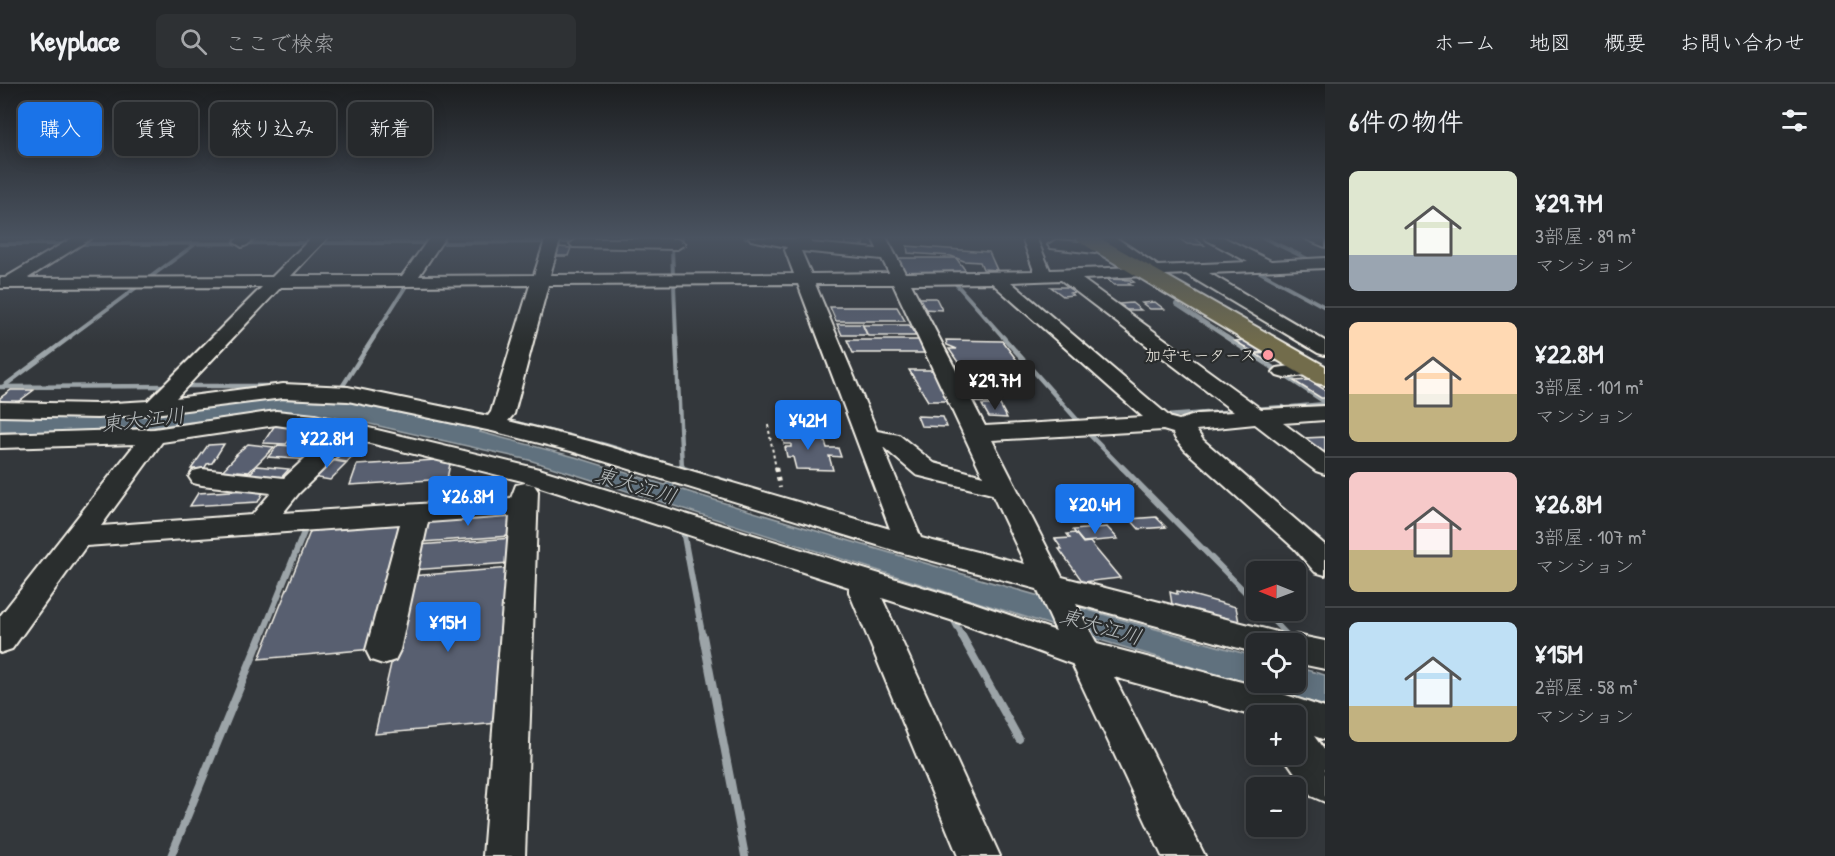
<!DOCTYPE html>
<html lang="ja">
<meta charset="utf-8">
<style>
:root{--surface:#26292c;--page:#2e3134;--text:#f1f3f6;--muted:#a4a6a9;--line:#424548;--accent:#1a73e8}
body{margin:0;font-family:"Patrick Hand","Klee One",sans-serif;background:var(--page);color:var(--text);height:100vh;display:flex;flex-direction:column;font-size:22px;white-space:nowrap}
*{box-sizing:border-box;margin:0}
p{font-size:20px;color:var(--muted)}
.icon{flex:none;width:33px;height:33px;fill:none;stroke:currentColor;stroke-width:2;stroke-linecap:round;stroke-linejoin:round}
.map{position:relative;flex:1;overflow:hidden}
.drawer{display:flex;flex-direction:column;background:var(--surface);width:510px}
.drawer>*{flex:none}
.hud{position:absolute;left:18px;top:18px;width:570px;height:54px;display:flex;gap:12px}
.needle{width:39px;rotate:271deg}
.buttons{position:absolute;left:1246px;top:477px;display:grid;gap:12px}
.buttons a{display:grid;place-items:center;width:60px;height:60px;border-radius:9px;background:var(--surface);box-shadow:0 3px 15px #0003,0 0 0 2px var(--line);font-size:30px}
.price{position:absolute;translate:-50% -51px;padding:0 14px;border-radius:6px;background:var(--accent);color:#fff;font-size:20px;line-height:39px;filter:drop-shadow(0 2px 3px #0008)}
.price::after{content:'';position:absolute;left:50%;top:36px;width:18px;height:14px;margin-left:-9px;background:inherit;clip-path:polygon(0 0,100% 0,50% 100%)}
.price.active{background:#222;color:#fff}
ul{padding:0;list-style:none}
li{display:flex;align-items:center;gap:18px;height:150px;padding:0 24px}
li+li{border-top:2px solid var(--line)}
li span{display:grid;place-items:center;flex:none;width:168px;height:120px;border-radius:9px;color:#555}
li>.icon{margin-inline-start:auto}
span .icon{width:72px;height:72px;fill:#fffc;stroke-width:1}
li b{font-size:26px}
h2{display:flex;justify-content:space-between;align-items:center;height:72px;padding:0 24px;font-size:26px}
.chip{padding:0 21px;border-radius:9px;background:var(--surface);box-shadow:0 3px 15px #0003,0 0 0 2px var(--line);font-size:21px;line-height:54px}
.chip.active{background:var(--accent);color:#fff}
header{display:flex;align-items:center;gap:36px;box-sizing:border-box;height:84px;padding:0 30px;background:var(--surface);border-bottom:2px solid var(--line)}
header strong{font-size:28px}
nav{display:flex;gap:33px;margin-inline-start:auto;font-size:21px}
.search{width:420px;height:54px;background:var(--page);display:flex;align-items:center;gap:15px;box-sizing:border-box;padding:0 21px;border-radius:9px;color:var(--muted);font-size:22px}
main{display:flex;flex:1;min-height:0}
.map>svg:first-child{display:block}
.water{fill:#61717e;stroke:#9ca4a8;stroke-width:1.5}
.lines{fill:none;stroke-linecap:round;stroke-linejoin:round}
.stream-far3{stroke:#9ca4a8;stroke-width:4}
.stream-far2{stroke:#9ca4a8;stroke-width:4.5}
.stream-far1{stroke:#9ca4a8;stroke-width:6}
.stream{stroke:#9ca4a8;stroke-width:8}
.building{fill:#585f70;stroke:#f4f1e8;stroke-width:1.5}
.minor-casing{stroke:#f4f1e8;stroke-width:4}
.major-casing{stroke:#f4f1e8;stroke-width:4}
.path-far1{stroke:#f4f1e8;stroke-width:2;stroke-dasharray:3 3;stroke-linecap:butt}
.path{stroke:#f4f1e8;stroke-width:4;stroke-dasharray:5 5;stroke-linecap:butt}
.minor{fill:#2a2d2e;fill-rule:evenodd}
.major{fill:#726c4b;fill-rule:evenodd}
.poi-dot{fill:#ff9aa2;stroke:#2a2d2e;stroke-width:2}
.labels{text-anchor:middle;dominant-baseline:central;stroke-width:4.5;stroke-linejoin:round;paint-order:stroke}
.far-poi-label{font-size:16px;fill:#f4f1e8;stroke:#2a2d2e;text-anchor:end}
.water-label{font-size:21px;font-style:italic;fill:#b2b7b8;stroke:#2a2d2e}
</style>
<header>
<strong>Keyplace</strong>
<div class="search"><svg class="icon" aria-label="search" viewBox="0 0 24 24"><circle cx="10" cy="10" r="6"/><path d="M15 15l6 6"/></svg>ここで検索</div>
<nav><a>ホーム</a><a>地図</a><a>概要</a><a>お問い合わせ</a></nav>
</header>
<main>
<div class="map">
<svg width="1325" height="772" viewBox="0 0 1325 772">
<rect width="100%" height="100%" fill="#33373b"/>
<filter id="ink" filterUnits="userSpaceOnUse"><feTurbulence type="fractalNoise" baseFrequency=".0167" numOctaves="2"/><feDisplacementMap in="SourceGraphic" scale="12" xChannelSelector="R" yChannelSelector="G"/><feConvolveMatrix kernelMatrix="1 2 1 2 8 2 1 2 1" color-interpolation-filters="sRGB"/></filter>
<g filter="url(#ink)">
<path class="water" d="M277 315 347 318 482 346 480 348 575 373 665 401 672 394 677 396 673 403C867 464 1061 519 1257 573V598H1296V583L1325 591V622L1079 550 529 376 361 338 298 328H270L151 343 54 348H0V333H95Z"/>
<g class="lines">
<g class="stream-far3">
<path d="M682 153V158"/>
<path d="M745 153 756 155"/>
<path d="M1262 153 1310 176H1315"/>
<path d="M556 158H578"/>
<path d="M318 159H427"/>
<path d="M438 159 547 158"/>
<path d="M0 160H67"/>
<path d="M78 160 311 159"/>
<path d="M672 161 673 193"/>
<path d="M1258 187 1325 223"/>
<path d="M149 194 194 161"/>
<path d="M674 200 676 254"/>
<path d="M956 200 1004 254"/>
<path d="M1176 220 1228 254"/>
<path d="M68 254 137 203"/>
<path d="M373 254 406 202"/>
</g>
<g class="stream-far2">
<path d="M676 253 682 385"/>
<path d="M1003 253 1080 339"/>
<path d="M1226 253 1325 318"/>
<path d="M4 302 70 253"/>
<path d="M182 302H274"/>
<path d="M0 303 169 302"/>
<path d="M342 303 374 253"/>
<path d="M438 322 493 333"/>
<path d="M1292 323 1325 320"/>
<path d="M1256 325 1283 323"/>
<path d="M1163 329 1167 332 1206 329"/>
<path d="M1211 329 1239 327"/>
<path d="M508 337 605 361 683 385"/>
<path d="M1086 347 1123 385"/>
</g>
<g class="stream-far1">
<path d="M678 383 731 399"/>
<path d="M682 383V386"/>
<path d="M1122 383 1257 520"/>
<path d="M683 447 703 554"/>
<path d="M1263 526 1287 551"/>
<path d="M953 535 963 554"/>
<path d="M261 554 306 443"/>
</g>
<g class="stream">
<path d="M703 552 745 772"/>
<path d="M962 552 1019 655"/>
<path d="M171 772 261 552"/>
</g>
</g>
<g class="building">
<path d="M1177 153H1193L1204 161 1187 160Z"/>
<path d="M845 155 864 158V161H861L860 166 844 165Z"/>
<path d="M907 162 989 168 997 186 983 185 980 178 964 177 951 172 908 169Z"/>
<path d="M558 163 571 164 568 172H555Z"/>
<path d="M894 174H956L969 191 905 190Z"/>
<path d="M1107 195 1131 196 1134 198 1128 199 1131 201H1114Z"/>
<path d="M1051 203H1067L1075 208 1070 209 1073 211 1063 212Z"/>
<path d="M917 214H936L942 226 923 225Z"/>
<path d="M1155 218 1164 225H1150L1142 219Z"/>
<path d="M1132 219 1141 226H1122L1118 223H1124L1118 220Z"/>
<path d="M830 223H897L905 237H836Z"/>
<path d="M837 240H862L867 251H842Z"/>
<path d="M863 241H909L916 252H868Z"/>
<path d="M847 256H924L926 265 923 266 925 269H853Z"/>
<path d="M946 256 1002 257 1023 284H957L955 281H960L949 265H957L947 261Z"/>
<path d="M1245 256 1265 268 1255 269 1235 257Z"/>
<path d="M1270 269 1283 277 1268 278 1256 270Z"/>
<path d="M909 286H938L950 317H928Z"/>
<path d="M951 286H978L988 310 964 309Z"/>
<path d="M1309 296 1325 306V314H1321L1294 297Z"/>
<path d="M11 306H34L15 320H0V314Z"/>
<path d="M964 310H991L993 319 969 318Z"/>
<path d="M982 321H1000L1007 334 989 333Z"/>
<path d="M917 332 943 333 947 343 921 342Z"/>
<path d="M275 341 304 342 286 360 263 359Z"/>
<path d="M780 343 797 344 800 355 824 354 827 364H838L841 373 829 372 833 386 796 385 793 373H787L785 363H791V360H784Z"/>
<path d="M329 344 343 347 325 364 310 362Z"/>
<path d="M1325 353V369L1305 354Z"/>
<path d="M224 360 212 379 207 380 204 385H191L208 361Z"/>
<path d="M248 360 274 363 249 388 238 387 234 390 220 389 237 371H235Z"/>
<path d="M278 361 322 364 312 376 268 373Z"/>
<path d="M347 364 359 366 347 378 335 376Z"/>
<path d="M324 375 347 379 330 396 307 392Z"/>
<path d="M451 375 447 395 350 401 357 381Z"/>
<path d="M257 382 289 385 279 396 247 393Z"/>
<path d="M265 405 258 418 190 422 198 409Z"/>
<path d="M512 429 510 452 422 458 428 434Z"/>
<path d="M1156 433 1166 443 1139 445 1130 435Z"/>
<path d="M406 436 373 565 259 575 312 443Z"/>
<path d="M1107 443 1118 455 1083 458 1073 446Z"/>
<path d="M1075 449 1083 459 1090 458 1120 494 1083 498 1059 465H1062L1055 455 1070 454 1067 450Z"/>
<path d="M512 454 510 479 412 486 418 461Z"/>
<path d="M511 484 498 639 375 650 411 492Z"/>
<path d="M1177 507 1236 523 1241 548 1173 526 1170 508 1177 510Z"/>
</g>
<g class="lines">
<g class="minor-casing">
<g id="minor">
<path d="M74 153H93L28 194 272 193 312 153H328L291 192H402L430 153H445L419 192 534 191 546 153H561L550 191 794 190 785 166 787 163 751 156 749 153 797 155V153H811V159L877 165 872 153H886L905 189 1034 187 1022 153H1036L1050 186 1138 183 1098 153H1115L1158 182 1248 178 1207 156 1205 153H1223L1271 177 1325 174V184L1209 189 1325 257V271L1318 269 1186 190 1082 195 1261 325 1325 322V336L1283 339 1325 370V390L1316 387 1255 340 1196 346 1203 356 1325 461V491L1315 488 1294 464 1185 366 1175 354 1173 349 1163 346 992 356 1062 493 1273 547 1285 551 1287 555 1296 551 1325 557V585L1296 579V560H1257V569L1076 520 1097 560 1268 605 1325 624V656L1314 652 1325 667V718L1311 712 1282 670H1296V632H1257V633L1114 593 1205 772H1162L1072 580 963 540 882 514 1000 772H958L849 508V503L522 397 354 355 299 409 283 429 511 414 516 401 525 399 534 401 538 407 525 772H483L510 432 428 438 400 566 395 576 383 580 371 576 366 566 400 440 86 462 12 565 0 569V532L135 360 0 364V350L154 345 276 327 315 331 539 385 974 519 1056 547 1037 505 900 468 571 367 492 347 348 317 283 314 154 330 97 334 0 332V318L97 320 148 317 262 203 0 204V194H5ZM801 167 882 175 889 189 811 190ZM1061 196 1234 328 1198 330 1179 336 1171 334 1011 198ZM992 199 1143 333 985 342 911 200ZM798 200 890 445 589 357 508 337 514 330 548 201ZM815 200H893L983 392 934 379 899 351 877 347ZM530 201 491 328 488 332 348 303 283 300 176 314 281 203ZM276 341 332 349 284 394 202 385 193 387 189 393 193 399 202 401 271 409 252 431 101 442 162 358ZM883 363 916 391 992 410 1025 480 921 454Z"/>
<path d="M239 153H256L247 161 242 163 234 158Z"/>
<path d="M1305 153H1325V163L1308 156Z"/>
<path d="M578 155H677L685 160 677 165 573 163 570 160Z"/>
<path d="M1056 156 1095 159 1103 164 1095 169 1051 164 1048 161Z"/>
<path d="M1312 279 1319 281 1322 285 1319 289 1284 294 1277 292 1273 288 1277 284Z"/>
</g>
</g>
<g class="major-casing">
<path id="major" d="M1076 153H1098L1325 282V301L1316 299 1078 157Z"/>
</g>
<path class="path-far1" d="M768 341 776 385"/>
<path class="path" d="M776 383 780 404"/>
<use href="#minor" class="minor"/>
<use href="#major" class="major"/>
</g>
</g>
<linearGradient id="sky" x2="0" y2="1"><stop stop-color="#1c1e20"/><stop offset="0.59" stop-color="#4a5360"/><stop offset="1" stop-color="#4a5360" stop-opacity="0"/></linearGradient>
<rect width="1325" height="261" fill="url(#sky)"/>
<circle class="poi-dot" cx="1268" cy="271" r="6"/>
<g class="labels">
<g class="far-poi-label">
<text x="1256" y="271">加守モータース</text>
</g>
<g class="water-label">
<text transform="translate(143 335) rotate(-7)">東大江川</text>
<text transform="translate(636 401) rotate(17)">東大江川</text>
<text transform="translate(1101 542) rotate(16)">東大江川</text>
</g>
</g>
</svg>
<div class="buttons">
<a><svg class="needle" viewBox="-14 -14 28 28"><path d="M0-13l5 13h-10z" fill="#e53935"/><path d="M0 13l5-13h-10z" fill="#a4a6a9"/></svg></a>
<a><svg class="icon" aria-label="locate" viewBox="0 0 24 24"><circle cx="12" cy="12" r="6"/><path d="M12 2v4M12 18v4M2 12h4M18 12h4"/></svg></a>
<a>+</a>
<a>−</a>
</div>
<b class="price active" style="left:995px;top:327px">¥29.7M</b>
<b class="price" style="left:808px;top:367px">¥42M</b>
<b class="price" style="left:327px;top:385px">¥22.8M</b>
<b class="price" style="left:468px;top:443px">¥26.8M</b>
<b class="price" style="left:1095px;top:451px">¥20.4M</b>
<b class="price" style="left:448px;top:569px">¥15M</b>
<div class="hud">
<a class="chip active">購入</a>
<a class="chip">賃貸</a>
<a class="chip">絞り込み</a>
<a class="chip">新着</a>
</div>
</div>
<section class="drawer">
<h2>6件の物件<svg class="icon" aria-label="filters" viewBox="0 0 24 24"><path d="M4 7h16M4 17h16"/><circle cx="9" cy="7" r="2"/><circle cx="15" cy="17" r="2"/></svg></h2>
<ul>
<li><span style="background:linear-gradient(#dfe7d0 70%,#9aa5b1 0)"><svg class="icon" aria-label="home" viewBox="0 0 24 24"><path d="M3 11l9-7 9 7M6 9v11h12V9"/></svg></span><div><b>¥29.7M</b><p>3部屋 · 89 m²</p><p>マンション</p></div></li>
<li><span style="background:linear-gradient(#ffd9b3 60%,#c2b280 0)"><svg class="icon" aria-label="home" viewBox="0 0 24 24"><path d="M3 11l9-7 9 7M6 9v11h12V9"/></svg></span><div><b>¥22.8M</b><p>3部屋 · 101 m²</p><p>マンション</p></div></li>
<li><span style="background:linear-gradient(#f6c9c9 65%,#c2b280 0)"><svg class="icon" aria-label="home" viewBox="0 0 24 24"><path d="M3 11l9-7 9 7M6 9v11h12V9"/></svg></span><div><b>¥26.8M</b><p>3部屋 · 107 m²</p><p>マンション</p></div></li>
<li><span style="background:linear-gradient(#bfe0f5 70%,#c2b280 0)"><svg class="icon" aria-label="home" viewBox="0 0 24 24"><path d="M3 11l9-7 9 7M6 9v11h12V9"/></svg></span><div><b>¥15M</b><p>2部屋 · 58 m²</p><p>マンション</p></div></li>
</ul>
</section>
</main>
